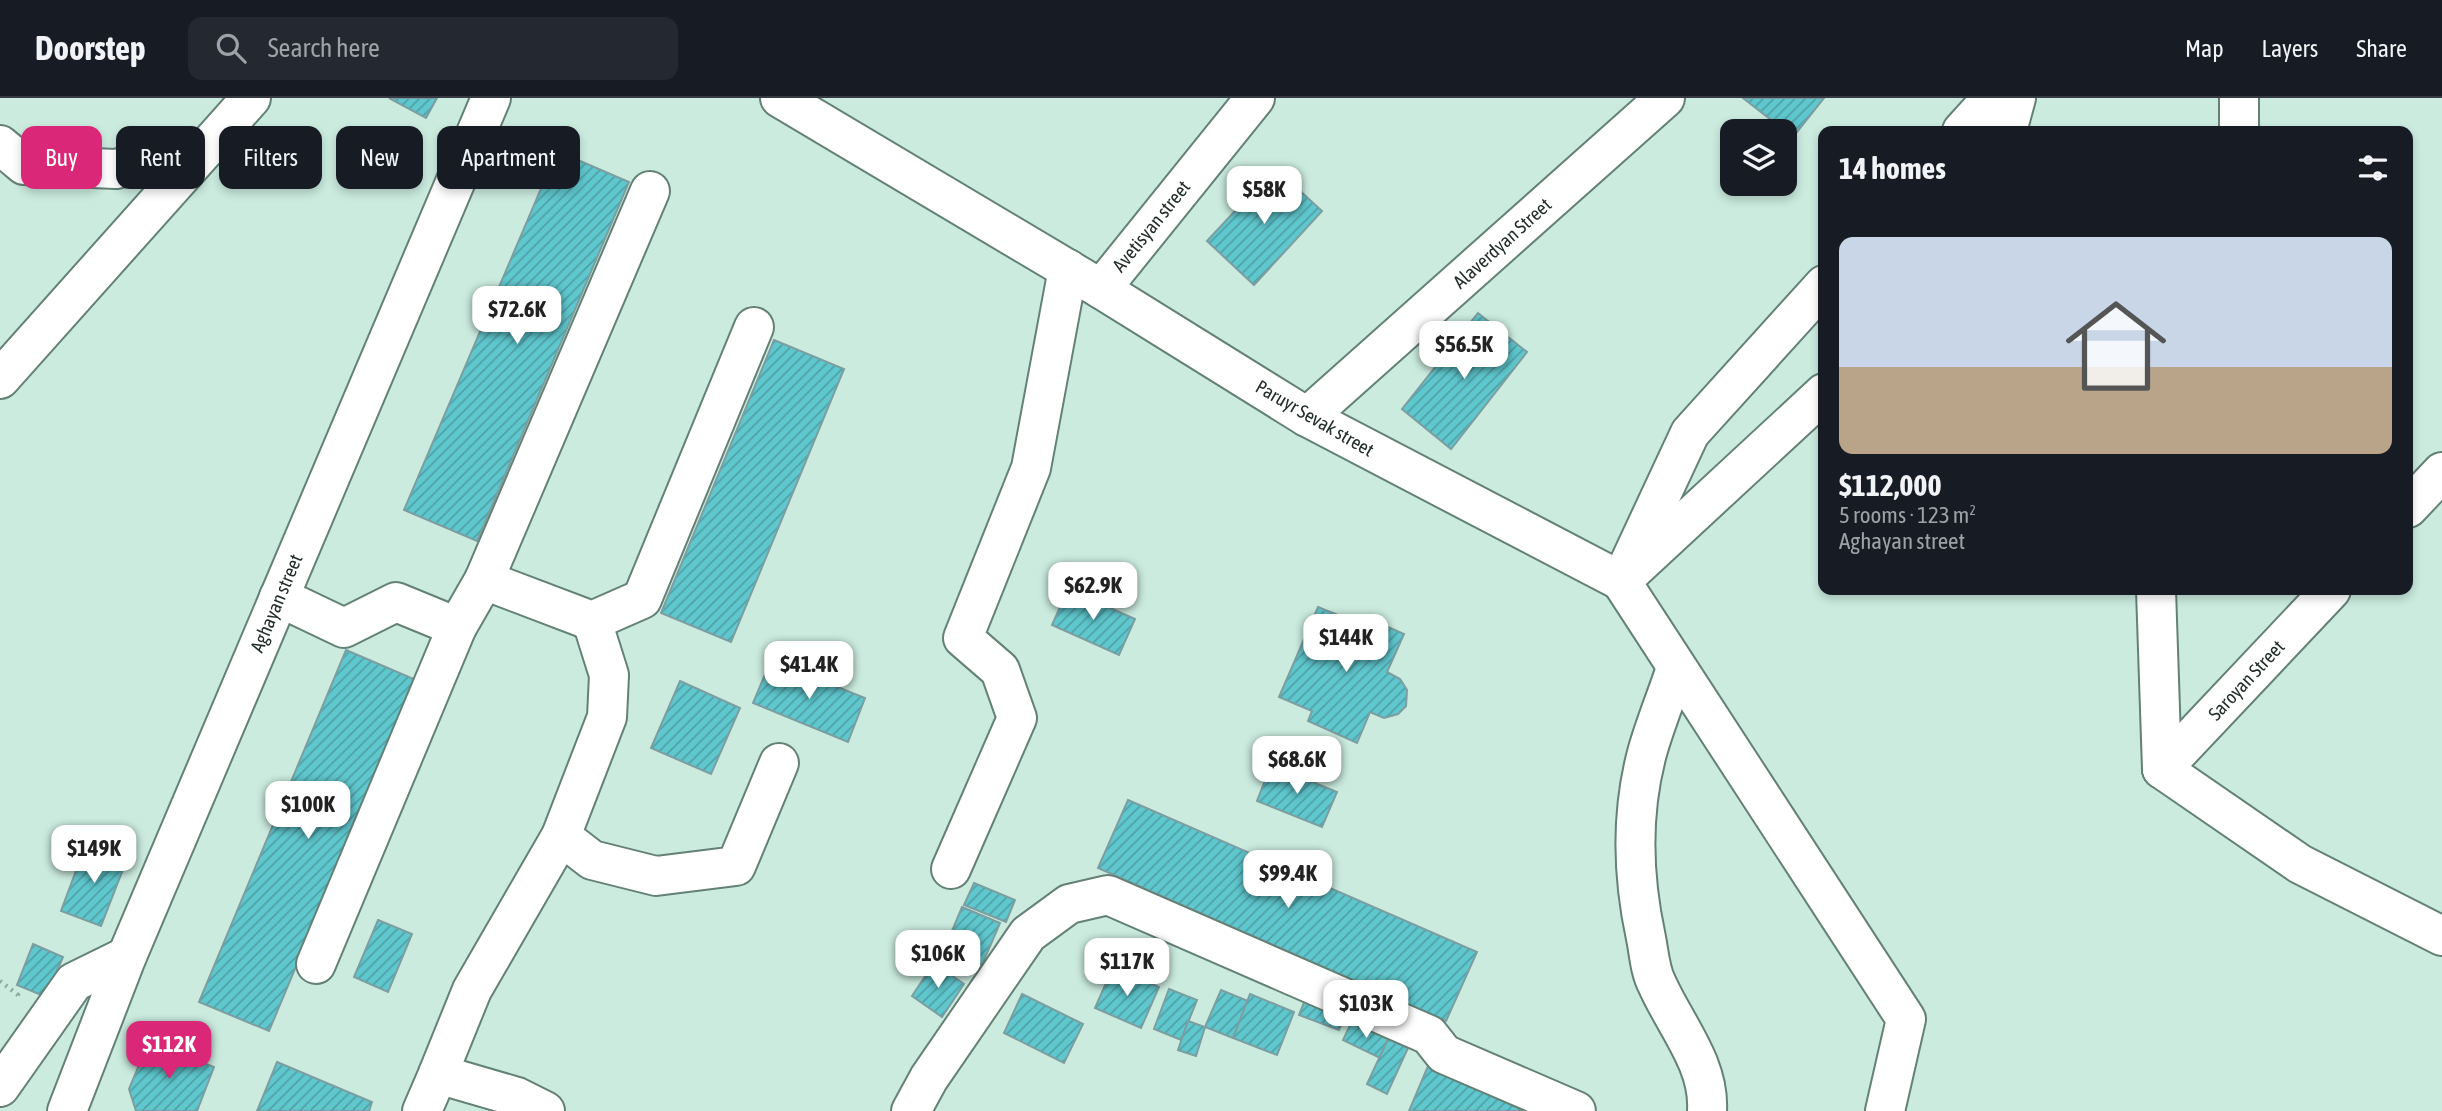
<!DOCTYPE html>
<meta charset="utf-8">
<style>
:root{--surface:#171b24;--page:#242831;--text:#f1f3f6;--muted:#9ea1a6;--line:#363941;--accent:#db2777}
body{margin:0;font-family:"Asap Condensed",sans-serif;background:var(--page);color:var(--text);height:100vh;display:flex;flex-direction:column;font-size:26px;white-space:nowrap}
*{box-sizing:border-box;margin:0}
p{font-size:23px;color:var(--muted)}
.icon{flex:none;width:38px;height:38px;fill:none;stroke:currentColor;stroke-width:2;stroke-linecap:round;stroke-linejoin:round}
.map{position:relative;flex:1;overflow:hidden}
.sheet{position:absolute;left:1818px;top:28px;width:595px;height:469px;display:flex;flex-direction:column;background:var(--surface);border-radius:14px;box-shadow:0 4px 10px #0003}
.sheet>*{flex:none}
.top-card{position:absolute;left:21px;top:28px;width:665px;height:63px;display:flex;gap:14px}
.fabs{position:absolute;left:1720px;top:21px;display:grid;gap:14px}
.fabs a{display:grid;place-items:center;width:77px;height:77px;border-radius:14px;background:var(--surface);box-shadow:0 4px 10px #0003;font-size:35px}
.price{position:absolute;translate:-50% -60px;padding:0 16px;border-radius:14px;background:#fff;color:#222;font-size:23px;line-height:46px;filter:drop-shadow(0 2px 4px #0008)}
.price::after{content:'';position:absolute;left:50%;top:42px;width:21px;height:16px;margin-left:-10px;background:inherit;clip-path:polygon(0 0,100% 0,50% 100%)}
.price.on{background:var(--accent);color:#fff}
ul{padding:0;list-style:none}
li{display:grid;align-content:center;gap:14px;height:371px;padding:0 21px}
li span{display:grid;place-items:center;height:217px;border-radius:14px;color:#555}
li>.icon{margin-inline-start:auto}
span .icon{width:126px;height:126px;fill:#fffc;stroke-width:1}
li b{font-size:30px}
h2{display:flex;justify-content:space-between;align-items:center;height:84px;padding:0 21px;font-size:30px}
.chip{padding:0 24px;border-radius:14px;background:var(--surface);box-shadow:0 4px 10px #0003;font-size:24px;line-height:63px}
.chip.on{background:var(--accent);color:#fff}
header{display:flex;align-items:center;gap:42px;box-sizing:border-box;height:98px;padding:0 35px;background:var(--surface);border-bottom:2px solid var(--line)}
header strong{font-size:33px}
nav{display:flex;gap:38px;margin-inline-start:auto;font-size:24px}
.search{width:490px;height:63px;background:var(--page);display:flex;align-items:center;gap:18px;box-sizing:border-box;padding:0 24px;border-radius:14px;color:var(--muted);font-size:26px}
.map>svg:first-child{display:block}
.building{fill:url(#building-hatch);stroke:#7c9ea0;stroke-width:2}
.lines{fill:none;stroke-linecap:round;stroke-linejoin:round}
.minor-casing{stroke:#648176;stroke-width:42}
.path{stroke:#8fa89e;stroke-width:4.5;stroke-dasharray:2 5;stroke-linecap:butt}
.minor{stroke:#fff;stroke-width:38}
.labels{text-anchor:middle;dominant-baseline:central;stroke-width:5;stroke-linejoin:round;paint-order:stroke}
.street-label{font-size:19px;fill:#212e29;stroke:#fff}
</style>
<header>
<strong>Doorstep</strong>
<div class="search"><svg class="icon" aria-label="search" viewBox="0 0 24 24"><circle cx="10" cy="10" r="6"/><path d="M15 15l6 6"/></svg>Search here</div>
<nav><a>Map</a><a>Layers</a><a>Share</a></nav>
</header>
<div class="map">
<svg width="2442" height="1013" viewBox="0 0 2442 1013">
<defs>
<pattern id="building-hatch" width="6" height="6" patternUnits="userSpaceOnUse" patternTransform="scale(1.75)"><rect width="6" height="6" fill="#5fc7ce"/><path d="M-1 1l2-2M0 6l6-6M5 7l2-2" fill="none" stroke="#4ea2a7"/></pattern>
</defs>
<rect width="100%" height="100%" fill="#cbebdf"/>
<g class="building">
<path d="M389 0H437L426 20Z"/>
<path d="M1743 0H1824L1793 39Z"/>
<path d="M557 53 629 84 477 443 404 412Z"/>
<path d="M1275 70 1322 113 1254 187 1207 143Z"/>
<path d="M1478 215 1527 254 1451 351 1402 311Z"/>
<path d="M774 242 844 271 731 544 661 515Z"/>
<path d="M1068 491 1135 521 1119 557 1052 527Z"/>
<path d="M1318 509 1365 528 1368 520 1404 536 1387 574 1400 581 1407 592 1406 608 1398 616 1384 620 1370 614 1357 645 1308 623 1312 613 1279 599Z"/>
<path d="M346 552 416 582 269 933 199 904Z"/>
<path d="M771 562 865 600 848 644 753 605Z"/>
<path d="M680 583 740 610 711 676 651 650Z"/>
<path d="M1271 667 1337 694 1322 729 1257 703Z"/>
<path d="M1128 702 1477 854 1446 923 1098 770Z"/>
<path d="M86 746 127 761 101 828 61 813Z"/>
<path d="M974 785 1015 802 1006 824 964 807Z"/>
<path d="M962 809 1000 825 982 867 944 852Z"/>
<path d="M378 822 412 836 388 894 354 879Z"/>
<path d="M33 846 63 859 46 899 17 887Z"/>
<path d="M934 865 964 886 942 919 912 898Z"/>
<path d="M1113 869 1159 889 1141 930 1095 910Z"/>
<path d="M1169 891 1197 902 1181 942 1154 931Z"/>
<path d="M1221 892 1248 903 1233 940 1205 929Z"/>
<path d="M1022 896 1083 926 1064 965 1004 935Z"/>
<path d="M1250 896 1294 914 1277 957 1233 940Z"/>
<path d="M1307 897 1347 913 1339 932 1299 917Z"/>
<path d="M1188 923 1205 929 1196 958 1178 952Z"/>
<path d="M1352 923 1388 941 1380 960 1343 942Z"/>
<path d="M1388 941 1408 950 1387 996 1367 986Z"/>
<path d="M149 943 214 969 197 1013H136L129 991Z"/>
<path d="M277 964 372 1004 369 1013H257Z"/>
<path d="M1428 968 1534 1013H1409Z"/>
</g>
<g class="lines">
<g class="minor-casing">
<g id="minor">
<path d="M780 0 1101 191 1307 319 1621 483 1824 295"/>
<path d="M2239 0V33"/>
<path d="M1962 33 1992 0"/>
<path d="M2007 33 2016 0"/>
<path d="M0 47 24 67 116 71 208 49"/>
<path d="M1824 187 1690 335 1621 483 1906 921 1885 1013"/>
<path d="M1101 191 1255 0"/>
<path d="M0 281 251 0"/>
<path d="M1307 319 1665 0"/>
<path d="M2408 410 2442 374"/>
<path d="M484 482 592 523 642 501 754 229"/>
<path d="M2156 492 2162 671"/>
<path d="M279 499 344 530 396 504 457 529"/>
<path d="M1676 570C1667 598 1655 626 1647 655 1631 715 1633 780 1646 840 1649 855 1650 873 1657 886 1675 927 1710 966 1707 1013"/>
<path d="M2162 671 2300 766 2442 838"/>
<path d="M2162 671 2331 492"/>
<path d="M561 738 592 762 656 778 736 768 779 665"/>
<path d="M951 771 1017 620 1000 572 963 540 1031 370 1068 171"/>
<path d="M316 866 457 529 484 482 650 93"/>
<path d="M438 976 472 892 561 738 607 619 609 577 592 523"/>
<path d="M0 989 74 884 127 858"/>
<path d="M67 1013 127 858 491 0"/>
<path d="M422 1013 438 976 517 999 545 1013"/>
<path d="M911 1013 929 980 1028 836 1069 806 1108 797 1429 937 1444 956 1576 1013"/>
</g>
</g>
<path class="path" d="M0 883 18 897 17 899"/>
<use href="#minor" class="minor"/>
</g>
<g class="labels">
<g class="street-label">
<text transform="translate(1151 128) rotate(-51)">Avetisyan street</text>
<text transform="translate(1502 145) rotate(-42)">Alaverdyan Street</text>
<text transform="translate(1315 320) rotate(30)">Paruyr Sevak street</text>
<text transform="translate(276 505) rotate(-67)">Aghayan street</text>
<text transform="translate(2246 582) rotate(-47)">Saroyan Street</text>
</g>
</g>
</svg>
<div class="fabs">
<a><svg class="icon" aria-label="layers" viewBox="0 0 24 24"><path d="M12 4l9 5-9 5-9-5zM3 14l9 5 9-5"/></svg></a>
</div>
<b class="price" style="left:1264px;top:128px">$58K</b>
<b class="price" style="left:517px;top:248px">$72.6K</b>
<b class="price" style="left:1464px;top:283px">$56.5K</b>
<b class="price" style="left:1093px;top:524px">$62.9K</b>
<b class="price" style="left:1346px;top:576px">$144K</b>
<b class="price" style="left:809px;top:603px">$41.4K</b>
<b class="price" style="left:1297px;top:698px">$68.6K</b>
<b class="price" style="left:308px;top:743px">$100K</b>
<b class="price" style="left:94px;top:787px">$149K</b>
<b class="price" style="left:1288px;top:812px">$99.4K</b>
<b class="price" style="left:938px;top:892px">$106K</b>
<b class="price" style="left:1127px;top:900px">$117K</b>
<b class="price" style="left:1366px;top:942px">$103K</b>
<b class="price on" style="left:169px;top:983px">$112K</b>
<div class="top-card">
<a class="chip on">Buy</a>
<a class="chip">Rent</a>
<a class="chip">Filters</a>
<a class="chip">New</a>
<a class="chip">Apartment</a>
</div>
<section class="sheet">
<h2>14 homes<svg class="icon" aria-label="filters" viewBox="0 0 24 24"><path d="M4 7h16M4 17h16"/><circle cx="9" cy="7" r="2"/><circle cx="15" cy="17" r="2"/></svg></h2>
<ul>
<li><span style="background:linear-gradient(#c9d6e8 60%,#b9a48a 0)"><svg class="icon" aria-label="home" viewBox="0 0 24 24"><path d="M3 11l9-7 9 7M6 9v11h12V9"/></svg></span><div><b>$112,000</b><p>5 rooms · 123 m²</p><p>Aghayan street</p></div></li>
</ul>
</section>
</div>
